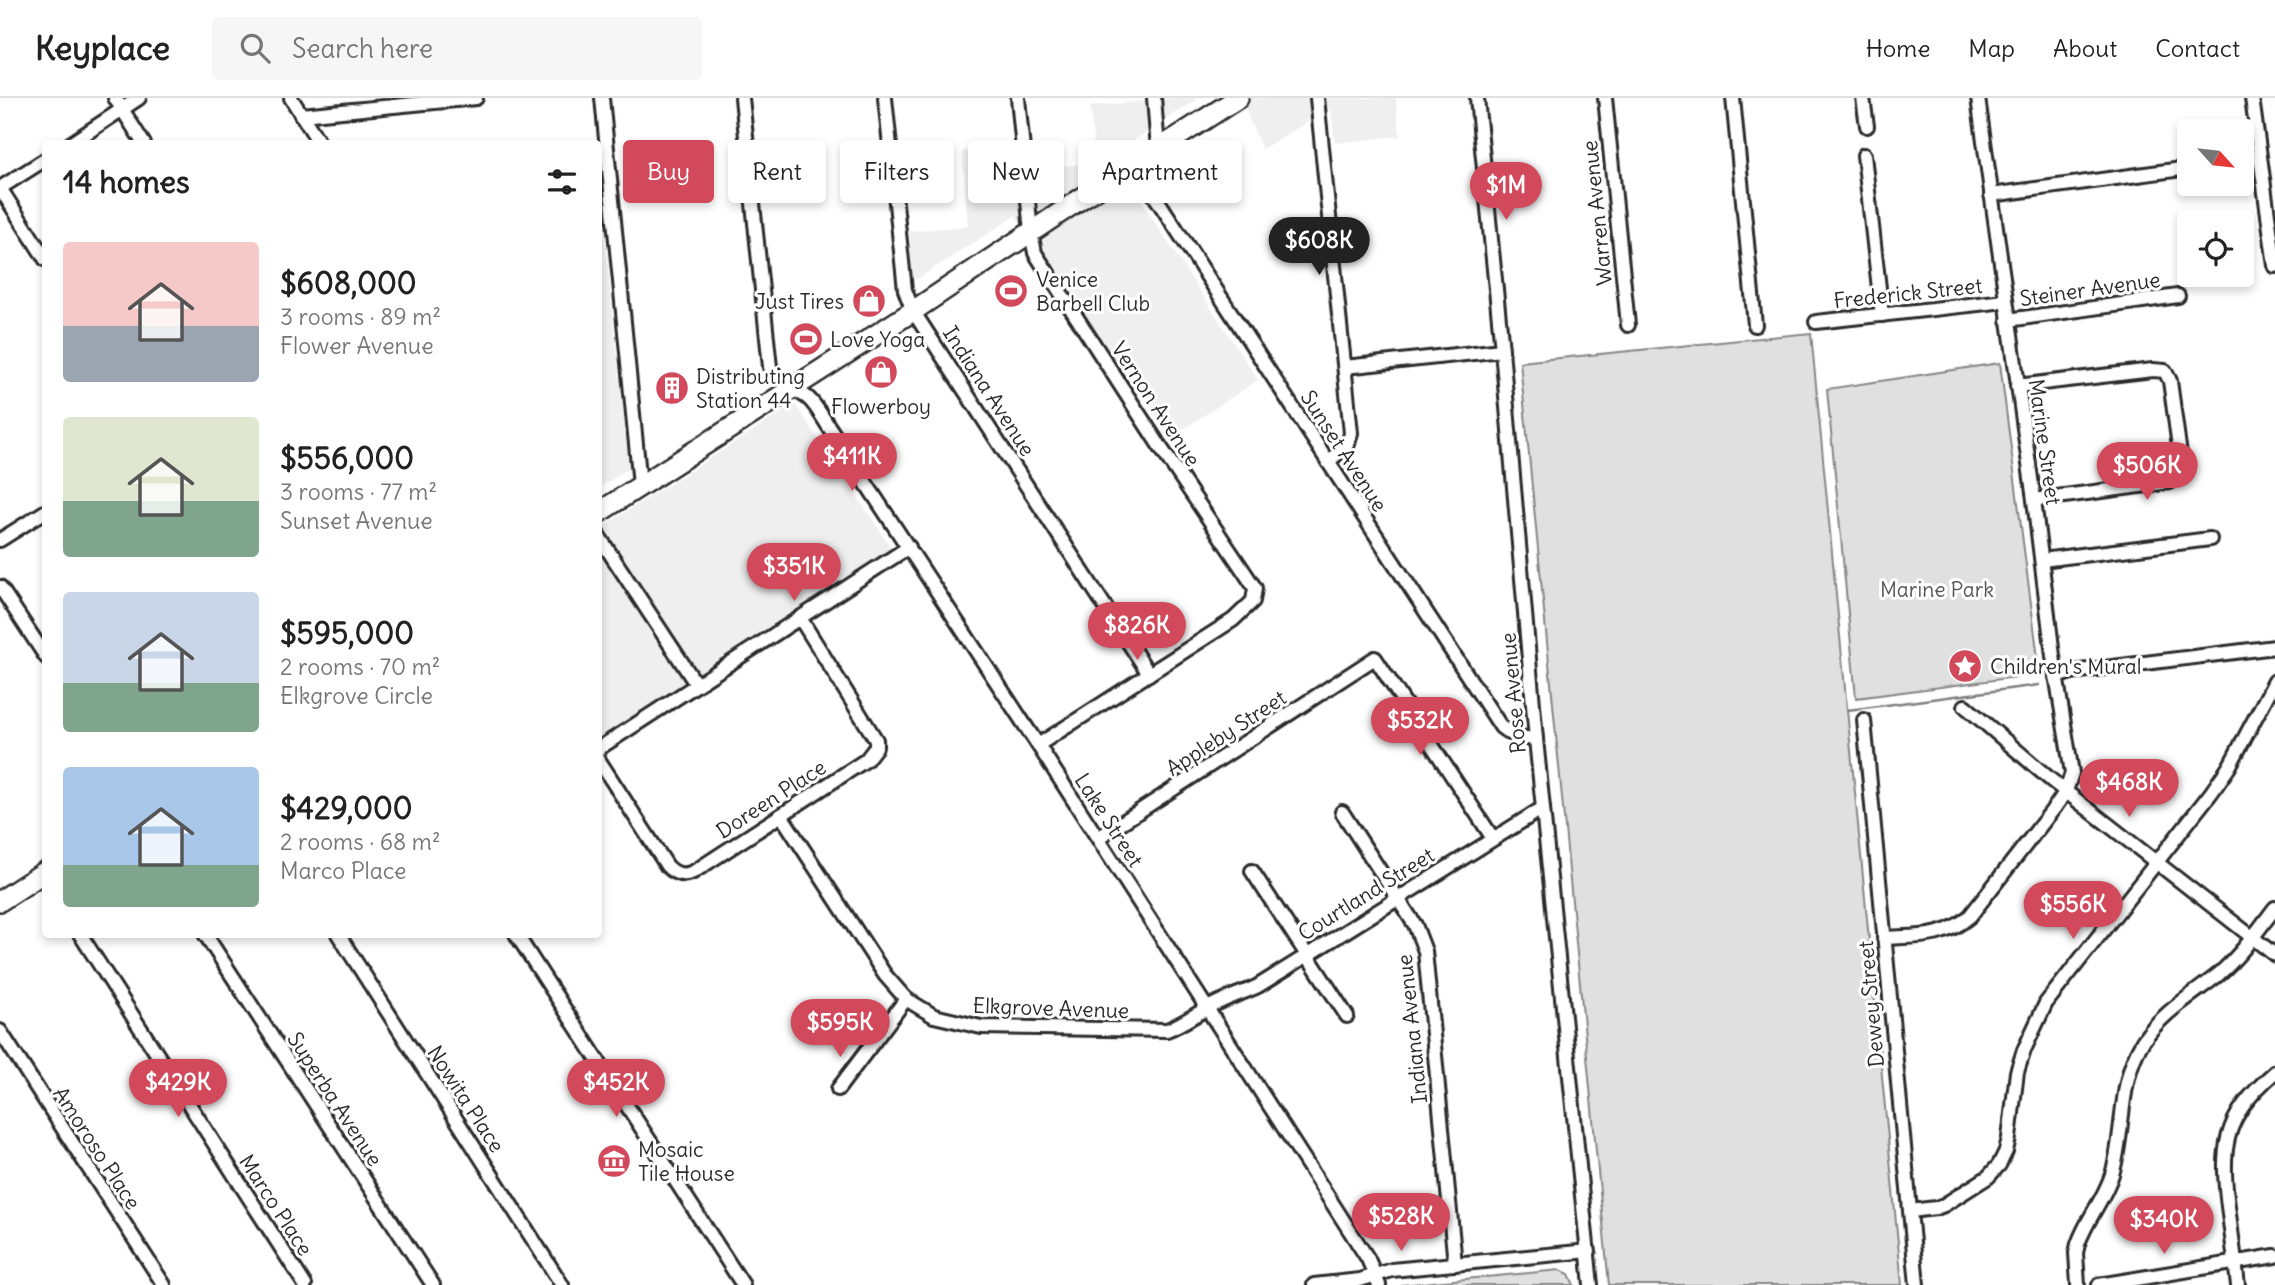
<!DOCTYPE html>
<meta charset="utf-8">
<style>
:root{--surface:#fff;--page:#f6f6f6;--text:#222;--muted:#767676;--line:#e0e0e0;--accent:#d1495b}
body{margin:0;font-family:Delius,sans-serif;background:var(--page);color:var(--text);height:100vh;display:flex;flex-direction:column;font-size:26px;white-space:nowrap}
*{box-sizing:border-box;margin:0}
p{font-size:23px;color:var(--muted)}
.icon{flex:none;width:38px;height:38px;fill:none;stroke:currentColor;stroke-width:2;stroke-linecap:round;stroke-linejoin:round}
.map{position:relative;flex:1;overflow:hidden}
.sheet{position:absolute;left:42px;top:42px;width:560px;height:798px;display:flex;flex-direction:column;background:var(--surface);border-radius:7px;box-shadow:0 4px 10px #0003}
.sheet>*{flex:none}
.guide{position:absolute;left:623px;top:42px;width:665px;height:63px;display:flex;gap:14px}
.needle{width:46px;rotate:117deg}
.controls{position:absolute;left:2177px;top:21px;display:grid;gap:14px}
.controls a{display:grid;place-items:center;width:77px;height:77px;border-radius:7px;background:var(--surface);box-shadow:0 4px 10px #0003;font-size:35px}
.price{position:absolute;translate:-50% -60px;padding:0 16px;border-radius:24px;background:var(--accent);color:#fff;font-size:23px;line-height:46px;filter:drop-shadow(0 2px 4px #0008)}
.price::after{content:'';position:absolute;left:50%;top:42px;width:21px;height:16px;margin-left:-10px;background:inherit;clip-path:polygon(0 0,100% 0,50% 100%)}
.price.selected{background:#222;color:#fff}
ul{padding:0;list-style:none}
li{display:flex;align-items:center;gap:21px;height:175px;padding:0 21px}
li span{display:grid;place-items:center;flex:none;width:196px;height:140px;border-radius:7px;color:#555}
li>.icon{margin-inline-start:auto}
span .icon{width:84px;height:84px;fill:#fffc;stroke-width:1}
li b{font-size:30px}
h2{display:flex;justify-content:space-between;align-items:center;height:84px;padding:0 21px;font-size:30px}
.tag{padding:0 24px;border-radius:7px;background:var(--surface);box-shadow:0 4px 10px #0003;font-size:24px;line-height:63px}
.tag.selected{background:var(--accent);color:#fff}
header{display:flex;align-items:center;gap:42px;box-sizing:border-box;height:98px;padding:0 35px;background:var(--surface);border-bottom:2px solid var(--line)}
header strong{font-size:33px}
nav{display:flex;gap:38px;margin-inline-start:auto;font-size:24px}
.search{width:490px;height:63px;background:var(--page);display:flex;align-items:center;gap:18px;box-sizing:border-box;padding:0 24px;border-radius:7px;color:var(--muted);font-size:26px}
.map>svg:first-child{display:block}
.built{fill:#efefef}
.green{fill:#e0e0e0;stroke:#868686;stroke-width:2}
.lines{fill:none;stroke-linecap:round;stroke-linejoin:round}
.stream{stroke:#7e7e7e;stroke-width:2.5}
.minor-casing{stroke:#2b2b2b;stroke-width:18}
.highway-casing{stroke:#2b2b2b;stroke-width:24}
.minor{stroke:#fff;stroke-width:12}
.highway{stroke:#fff;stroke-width:19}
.labels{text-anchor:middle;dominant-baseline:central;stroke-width:6;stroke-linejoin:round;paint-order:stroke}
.street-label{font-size:21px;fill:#2b2b2b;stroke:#fff}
.poi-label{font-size:21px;fill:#2b2b2b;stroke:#fff;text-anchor:start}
.park-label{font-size:21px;fill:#585858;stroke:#fff}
</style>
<header>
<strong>Keyplace</strong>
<div class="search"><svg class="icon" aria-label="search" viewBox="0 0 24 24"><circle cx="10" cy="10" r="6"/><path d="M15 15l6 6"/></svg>Search here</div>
<nav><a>Home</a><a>Map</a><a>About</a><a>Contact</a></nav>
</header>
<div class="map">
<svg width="2275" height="1187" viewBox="0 0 2275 1187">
<rect width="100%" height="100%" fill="#fff"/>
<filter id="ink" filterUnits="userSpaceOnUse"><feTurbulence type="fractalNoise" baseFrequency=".0143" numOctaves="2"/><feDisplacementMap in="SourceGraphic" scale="14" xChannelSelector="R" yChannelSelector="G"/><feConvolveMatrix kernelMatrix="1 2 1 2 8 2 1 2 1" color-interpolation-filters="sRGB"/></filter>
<g filter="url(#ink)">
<g class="built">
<path d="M1147 0H1199L1111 57 1258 282 1171 339 1015 118 917 181 912 178 909 133 968 128 962 53 1017 47 1020 72 1095 65 1090 8 1147 3Z"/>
<path d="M1242 0H1396L1400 38 1335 45 1331 10 1262 51 1248 19Z"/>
<path d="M598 76 629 370 599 390H598Z"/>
<path d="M795 306 892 451 599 642V431Z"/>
</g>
<g class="green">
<path d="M1811 235 1902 1187H1609L1520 264Z"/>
<path d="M2000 265 2040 576 1856 600 1827 291Z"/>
<path d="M1560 1172 1569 1176 1574 1187H1401Z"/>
</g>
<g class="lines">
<path class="stream" d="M1848 612 2039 587"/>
<g class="minor-casing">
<g id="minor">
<path d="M115 0 144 46"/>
<path d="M291 0 320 46"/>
<path d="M602 0 640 387"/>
<path d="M742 0 770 269C779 285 794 290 808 300 817 308 824 322 831 332L1038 647 1368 1161 1379 1187"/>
<path d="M885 0 905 192 913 213 1149 576"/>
<path d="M1018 0 1031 134 1035 155 1159 347 1255 490 1253 503 1233 522 1038 647"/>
<path d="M1154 0 1158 51"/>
<path d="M1317 0 1351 335 1348 346 1328 364"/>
<path d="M1477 0 1502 252 1536 641 1591 1187"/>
<path d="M1605 0 1628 227"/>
<path d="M1733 0 1755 227"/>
<path d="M1863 0 1867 28"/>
<path d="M2252 0 2275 168"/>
<path d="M301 17 476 0"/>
<path d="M70 46 139 0"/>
<path d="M1864 57 1882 217"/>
<path d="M1134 66 1501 629C1512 638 1521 640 1536 641"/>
<path d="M0 90 46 162"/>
<path d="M0 90 46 61"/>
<path d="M1991 97 2189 70"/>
<path d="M2008 222 2178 198"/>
<path d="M1816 224 2005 203"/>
<path d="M1345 269 1502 252"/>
<path d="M2017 288 2153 272 2165 273 2170 283 2181 364 2179 377 2170 384 2034 402"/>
<path d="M598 437 696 586"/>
<path d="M0 442 46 413"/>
<path d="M2042 462 2210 441"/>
<path d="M0 489 46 559"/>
<path d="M2056 579 2072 574 2275 549"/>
<path d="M1965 608 2051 682 2275 857"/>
<path d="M1864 622 1917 1187"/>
<path d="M598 653 601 649 909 449"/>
<path d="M598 661 667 768C676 777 684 779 695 773L866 662 876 649V642L800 520"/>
<path d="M1342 714 1415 827 1425 853 1455 1166"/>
<path d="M781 717 885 877 906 901 934 918 981 929 1167 932C1187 924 1204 910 1222 903 1234 897 1246 894 1258 888L1543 710"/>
<path d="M1098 740 1375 560 1492 739"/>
<path d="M1252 773 1347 918"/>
<path d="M80 836 305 1187"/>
<path d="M205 836 433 1187"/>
<path d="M338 836 562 1187"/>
<path d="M516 836 743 1187"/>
<path d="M1884 840C1917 838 1944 841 1970 818L2055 709 2066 693 2072 675 2053 558 2034 402 1978 0"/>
<path d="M0 933 164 1187"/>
<path d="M838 991 906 901"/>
<path d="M1910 1113 1936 1110 1944 1107 1988 1079 1999 1067 2006 1053 2009 1040 2017 974 2024 952 2046 905 2211 695 2229 669 2275 583"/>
<path d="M1314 1187 1360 1182 1392 1172 1589 1153"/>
<path d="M2078 1187 2076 1155 2078 1146C2087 1120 2106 1099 2113 1073 2125 1030 2118 983 2143 943 2162 914 2193 897 2219 876 2241 857 2258 832 2275 810"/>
<path d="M2099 1187 2275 1158"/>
<path d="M2238 1187C2235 1163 2232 1140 2229 1116 2220 1050 2222 1020 2275 974"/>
</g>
</g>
<g class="highway-casing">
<g id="highway">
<path d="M598 415 913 213 1079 102 1238 0"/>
<path d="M0 803 46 773"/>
</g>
</g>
<use href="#minor" class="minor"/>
<use href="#highway" class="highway"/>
</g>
</g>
<defs>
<g id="stadium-disc" transform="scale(1.75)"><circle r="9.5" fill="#d1495b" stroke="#fff"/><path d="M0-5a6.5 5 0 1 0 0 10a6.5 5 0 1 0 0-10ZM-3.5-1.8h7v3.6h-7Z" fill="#fff"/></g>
<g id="shop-disc" transform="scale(1.75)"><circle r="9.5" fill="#d1495b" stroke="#fff"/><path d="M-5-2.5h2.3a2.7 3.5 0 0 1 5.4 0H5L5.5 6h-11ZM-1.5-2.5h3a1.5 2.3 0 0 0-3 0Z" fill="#fff"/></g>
<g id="building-disc" transform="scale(1.75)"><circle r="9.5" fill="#d1495b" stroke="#fff"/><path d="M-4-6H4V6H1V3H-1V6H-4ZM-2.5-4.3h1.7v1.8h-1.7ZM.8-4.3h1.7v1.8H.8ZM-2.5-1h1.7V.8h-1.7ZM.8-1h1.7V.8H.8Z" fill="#fff"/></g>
<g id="sight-disc" transform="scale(1.75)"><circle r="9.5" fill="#d1495b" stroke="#fff"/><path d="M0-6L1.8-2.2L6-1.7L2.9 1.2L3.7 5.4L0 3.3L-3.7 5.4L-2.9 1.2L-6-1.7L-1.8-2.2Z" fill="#fff"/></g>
<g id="museum-disc" transform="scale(1.75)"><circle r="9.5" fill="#d1495b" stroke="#fff"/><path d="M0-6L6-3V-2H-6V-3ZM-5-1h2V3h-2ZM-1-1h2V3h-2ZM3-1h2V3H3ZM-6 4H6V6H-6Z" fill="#fff"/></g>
</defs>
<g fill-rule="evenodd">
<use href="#stadium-disc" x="1011" y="193"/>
<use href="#shop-disc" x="869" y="203"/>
<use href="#stadium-disc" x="806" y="241"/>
<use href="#shop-disc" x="881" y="274"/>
<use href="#building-disc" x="672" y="290"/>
<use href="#sight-disc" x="1965" y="568"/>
<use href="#museum-disc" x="614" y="1063"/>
</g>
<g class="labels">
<g class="street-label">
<text transform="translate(1597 115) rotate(-96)">Warren Avenue</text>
<text transform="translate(2090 191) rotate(-8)">Steiner Avenue</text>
<text transform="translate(1908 195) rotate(-6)">Frederick Street</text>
<text transform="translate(989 293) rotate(57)">Indiana Avenue</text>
<text transform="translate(1156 306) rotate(57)">Vernon Avenue</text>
<text transform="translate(2045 344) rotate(82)">Marine Street</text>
<text transform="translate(1344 353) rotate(57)">Sunset Avenue</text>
<text transform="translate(1513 595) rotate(-95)">Rose Avenue</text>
<text transform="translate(1226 635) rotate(-33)">Appleby Street</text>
<text transform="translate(771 701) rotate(-33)">Doreen Place</text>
<text transform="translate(1109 722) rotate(57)">Lake Street</text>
<text transform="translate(1366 796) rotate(-32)">Courtland Street</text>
<text transform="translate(1871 906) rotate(-95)">Dewey Street</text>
<text transform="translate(1051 910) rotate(2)">Elkgrove Avenue</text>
<text transform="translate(1412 931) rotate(-96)">Indiana Avenue</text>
<text transform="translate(335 1001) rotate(57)">Superba Avenue</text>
<text transform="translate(466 1001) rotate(57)">Nowita Place</text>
<text transform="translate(97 1050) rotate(57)">Amoroso Place</text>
<text transform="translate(276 1107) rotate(57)">Marco Place</text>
</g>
<g class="poi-label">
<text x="1036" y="181">Venice<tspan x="1036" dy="24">Barbell Club</tspan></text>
<text x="844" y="203" text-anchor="end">Just Tires</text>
<text x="830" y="241">Love Yoga</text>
<text x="696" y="278">Distributing<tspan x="696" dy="24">Station 44</tspan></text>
<text x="881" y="308" text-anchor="middle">Flowerboy</text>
<text x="1990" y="568">Children's Mural</text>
<text x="638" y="1051">Mosaic<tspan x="638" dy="24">Tile House</tspan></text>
</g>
<g class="park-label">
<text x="1937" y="491">Marine Park</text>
</g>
</g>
</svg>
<div class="controls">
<a><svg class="needle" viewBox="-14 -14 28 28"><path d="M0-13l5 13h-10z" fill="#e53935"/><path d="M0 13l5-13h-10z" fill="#767676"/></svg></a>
<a><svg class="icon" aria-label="locate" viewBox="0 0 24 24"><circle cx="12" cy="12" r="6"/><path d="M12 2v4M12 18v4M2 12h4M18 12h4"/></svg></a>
</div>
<b class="price" style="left:1506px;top:124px">$1M</b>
<b class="price selected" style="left:1319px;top:179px">$608K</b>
<b class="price" style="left:852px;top:395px">$411K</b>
<b class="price" style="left:2147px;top:404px">$506K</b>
<b class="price" style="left:794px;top:505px">$351K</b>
<b class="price" style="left:1137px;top:564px">$826K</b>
<b class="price" style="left:1420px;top:659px">$532K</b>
<b class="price" style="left:2129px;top:721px">$468K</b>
<b class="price" style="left:2073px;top:843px">$556K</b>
<b class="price" style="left:840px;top:961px">$595K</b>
<b class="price" style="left:178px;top:1021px">$429K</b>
<b class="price" style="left:616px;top:1021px">$452K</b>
<b class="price" style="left:1401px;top:1155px">$528K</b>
<b class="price" style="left:2164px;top:1158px">$340K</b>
<div class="guide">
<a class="tag selected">Buy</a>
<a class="tag">Rent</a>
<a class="tag">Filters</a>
<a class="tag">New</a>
<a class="tag">Apartment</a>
</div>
<section class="sheet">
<h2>14 homes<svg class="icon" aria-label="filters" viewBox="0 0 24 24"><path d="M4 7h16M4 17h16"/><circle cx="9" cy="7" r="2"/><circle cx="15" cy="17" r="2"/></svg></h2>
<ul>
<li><span style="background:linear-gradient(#f6c9c9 60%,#9aa5b1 0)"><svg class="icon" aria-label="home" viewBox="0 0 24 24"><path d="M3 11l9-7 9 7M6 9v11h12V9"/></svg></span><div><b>$608,000</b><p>3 rooms · 89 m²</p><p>Flower Avenue</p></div></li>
<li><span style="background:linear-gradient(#dfe7d0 60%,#7fa58c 0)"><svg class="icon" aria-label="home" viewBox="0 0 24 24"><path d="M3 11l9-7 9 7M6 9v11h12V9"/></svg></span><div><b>$556,000</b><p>3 rooms · 77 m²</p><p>Sunset Avenue</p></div></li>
<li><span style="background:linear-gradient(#c9d6e8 65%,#7fa58c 0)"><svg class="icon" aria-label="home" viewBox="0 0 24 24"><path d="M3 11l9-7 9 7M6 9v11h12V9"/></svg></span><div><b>$595,000</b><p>2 rooms · 70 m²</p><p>Elkgrove Circle</p></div></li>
<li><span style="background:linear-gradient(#a9c7e8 70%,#7fa58c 0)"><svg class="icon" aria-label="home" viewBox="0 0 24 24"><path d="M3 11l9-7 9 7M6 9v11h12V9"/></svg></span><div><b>$429,000</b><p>2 rooms · 68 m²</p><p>Marco Place</p></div></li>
</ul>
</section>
</div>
